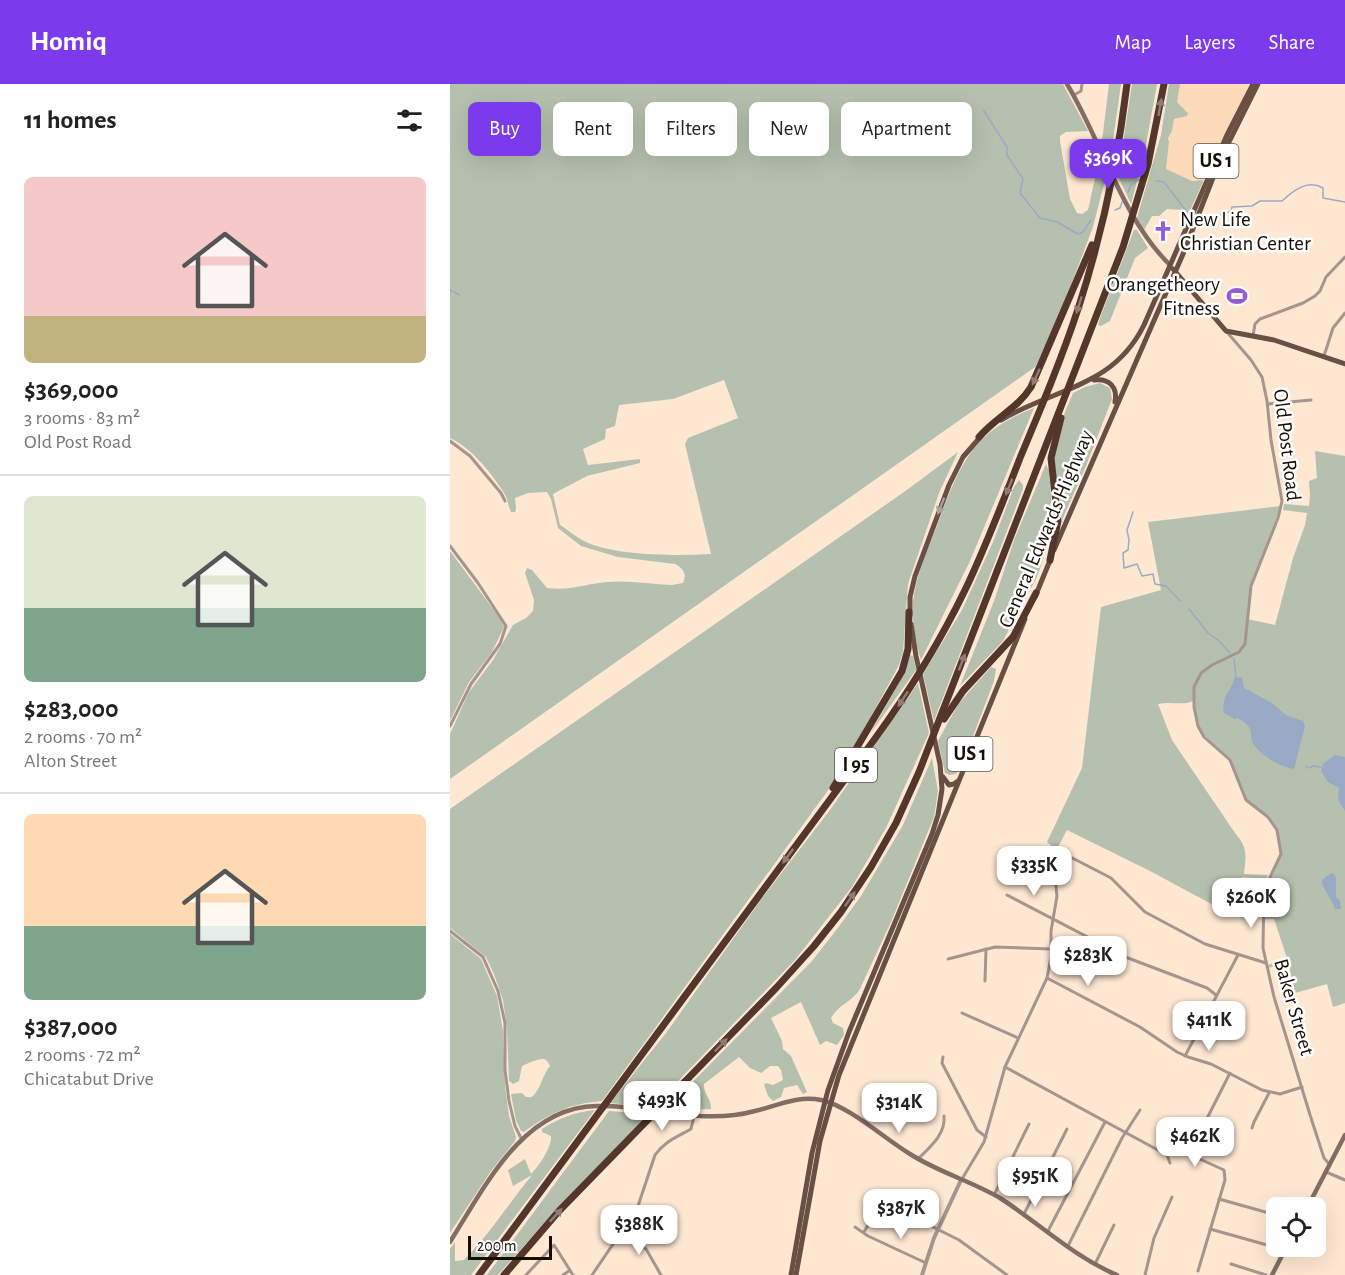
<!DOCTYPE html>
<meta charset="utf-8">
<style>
:root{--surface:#fff;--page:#f2f2f2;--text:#222;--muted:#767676;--line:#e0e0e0;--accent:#7c3aed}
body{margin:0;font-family:"Alegreya Sans",sans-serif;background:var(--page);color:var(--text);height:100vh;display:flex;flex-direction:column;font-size:22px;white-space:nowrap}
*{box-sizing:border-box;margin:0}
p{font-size:20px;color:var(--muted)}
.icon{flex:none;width:33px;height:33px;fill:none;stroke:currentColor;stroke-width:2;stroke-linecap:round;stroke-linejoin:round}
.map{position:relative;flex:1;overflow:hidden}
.panel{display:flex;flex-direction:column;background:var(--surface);width:450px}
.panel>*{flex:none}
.hud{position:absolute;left:18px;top:18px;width:570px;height:54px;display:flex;gap:12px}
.fabs{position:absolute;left:816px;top:1113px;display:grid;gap:12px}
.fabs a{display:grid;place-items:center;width:60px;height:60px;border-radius:9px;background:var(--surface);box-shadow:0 6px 24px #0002;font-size:30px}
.scale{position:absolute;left:18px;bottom:15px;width:84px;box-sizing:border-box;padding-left:6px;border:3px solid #160d04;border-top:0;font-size:16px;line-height:21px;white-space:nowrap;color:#160d04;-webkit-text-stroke:4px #fff;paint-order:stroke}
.price{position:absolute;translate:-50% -51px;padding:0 14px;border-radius:12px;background:#fff;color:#222;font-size:20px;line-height:39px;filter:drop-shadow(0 2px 3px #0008)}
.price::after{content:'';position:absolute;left:50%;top:36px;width:18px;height:14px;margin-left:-9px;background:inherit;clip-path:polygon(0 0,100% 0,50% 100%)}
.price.selected{background:var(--accent);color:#fff}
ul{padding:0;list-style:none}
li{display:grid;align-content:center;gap:12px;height:318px;padding:0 24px}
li+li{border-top:2px solid var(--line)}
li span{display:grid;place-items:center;height:186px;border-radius:9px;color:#555}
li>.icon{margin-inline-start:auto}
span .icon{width:108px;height:108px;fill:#fffc;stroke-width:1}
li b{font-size:26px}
h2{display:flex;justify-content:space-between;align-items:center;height:72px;padding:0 24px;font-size:26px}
.pill{padding:0 21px;border-radius:9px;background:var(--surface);box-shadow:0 6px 24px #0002;font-size:21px;line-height:54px}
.pill.selected{background:var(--accent);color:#fff}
header{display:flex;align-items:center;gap:36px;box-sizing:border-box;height:84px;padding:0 30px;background:var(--accent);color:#fff}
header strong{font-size:28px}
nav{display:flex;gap:33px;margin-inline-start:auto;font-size:21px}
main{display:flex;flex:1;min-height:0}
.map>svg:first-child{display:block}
.built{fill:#fddaba}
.green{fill:#b5c0ae;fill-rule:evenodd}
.water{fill:#99aac4}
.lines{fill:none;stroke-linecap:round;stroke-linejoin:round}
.stream{stroke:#99aac4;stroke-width:1.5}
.minor{stroke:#a6958f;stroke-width:3}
.tertiary{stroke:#a6958f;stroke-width:4}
.secondary{stroke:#836c64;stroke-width:4.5}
.primary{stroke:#6a4f45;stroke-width:5}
.motorway{stroke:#55362b;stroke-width:7}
.oneway{fill:#907c75}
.oneway2{fill:#ad9e99}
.labels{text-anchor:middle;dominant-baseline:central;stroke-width:5;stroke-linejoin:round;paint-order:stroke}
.shield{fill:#fff;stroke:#5c564f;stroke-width:1.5}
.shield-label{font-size:20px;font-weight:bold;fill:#160d04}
.poi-label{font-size:21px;fill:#160d04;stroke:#fff;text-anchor:start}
.street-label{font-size:21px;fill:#160d04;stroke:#fff}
</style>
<header>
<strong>Homiq</strong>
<nav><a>Map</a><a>Layers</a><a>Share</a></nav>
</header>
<main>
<section class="panel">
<h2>11 homes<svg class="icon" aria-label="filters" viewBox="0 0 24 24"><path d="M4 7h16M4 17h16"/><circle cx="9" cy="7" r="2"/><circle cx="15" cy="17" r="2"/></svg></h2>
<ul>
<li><span style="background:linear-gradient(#f6c9c9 75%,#c2b280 0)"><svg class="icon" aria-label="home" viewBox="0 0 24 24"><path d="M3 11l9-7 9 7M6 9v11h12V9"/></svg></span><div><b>$369,000</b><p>3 rooms · 83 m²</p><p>Old Post Road</p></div></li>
<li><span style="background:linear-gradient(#dfe7d0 60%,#7fa58c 0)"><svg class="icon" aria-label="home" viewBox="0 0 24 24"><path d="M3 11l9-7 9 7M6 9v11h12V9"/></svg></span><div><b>$283,000</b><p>2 rooms · 70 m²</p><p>Alton Street</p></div></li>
<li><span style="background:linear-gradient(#ffd9b3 60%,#7fa58c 0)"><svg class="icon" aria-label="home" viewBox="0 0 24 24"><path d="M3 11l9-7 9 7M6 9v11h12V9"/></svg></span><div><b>$387,000</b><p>2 rooms · 72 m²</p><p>Chicatabut Drive</p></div></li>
</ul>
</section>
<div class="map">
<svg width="895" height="1191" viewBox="0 0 895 1191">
<rect width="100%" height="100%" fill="#ffe8d2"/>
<path class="built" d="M730 0H800L784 31 754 96 742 97 716 85 719 59 718 54 722 47 724 35 727 34 733 24 727 18Z"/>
<g class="green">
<path d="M0 0H613L638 47 616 48 610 52V57L620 115 627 129 632 130 638 126 650 71 657 88 643 143 607 238 585 283 0 695V650L19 608 43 576 63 541 76 534 83 527 84 516 75 489 77 484 82 486 97 504C120 507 135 500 157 498 178 496 201 500 222 501L233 499C237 490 234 485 225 480L168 473 131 462 108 444 101 415 97 408 78 409 65 414 66 425 65 428H61C58 422 58 415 54 409 42 390 22 364 0 354ZM274 296 288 334 238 354 235 360 261 470C229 472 162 472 134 457 126 453 118 446 110 441L103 410 137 392 190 379V375L138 381 133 365 155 355 156 345 165 342 169 321 223 315Z"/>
<path d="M659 0H671L660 77 652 57Z"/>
<path d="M682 0H707L695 66 681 120 668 92Z"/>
<path d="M719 0H730L727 18 738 29 737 32 724 35 722 47 718 54 719 58 716 85 742 97 754 96 737 133 731 126 717 125 709 132H702L694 146 687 134 711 51Z"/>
<path d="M684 146H687L698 164 685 174 660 237 651 242 648 241 650 234Z"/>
<path d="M650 299 660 304 662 315 636 382 612 436 604 375 613 333 623 309 635 303Z"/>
<path d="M584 324 520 477 471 576C465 557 462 537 463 517 466 492 476 470 485 447 497 415 507 383 530 357 546 341 564 332 584 324Z"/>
<path d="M865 367 895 372V919L883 923 877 900 845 909 838 878 818 884V881L837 874 824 835H812L815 802 830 774 831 763 823 739 796 716 780 676 751 648 743 617C732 622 720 617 708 620L722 656 785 749C798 764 796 771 794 790L818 791 816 795 792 793 783 804 784 819 780 830 700 787 617 746 608 763H603L597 758 632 684 651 523 711 506 698 438 831 422 803 494 797 535 825 541 843 474 855 441 857 429 833 426 834 420 859 422 860 411 859 397 867 394Z"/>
<path d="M508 368 489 409 458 500 453 567 449 581 401 670 379 705 152 1017C119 1020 100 1029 74 1048L71 1047 66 1036 61 1010 72 1009 76 1013H82C92 1003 92 991 100 982 99 979 96 975 94 975 89 974 76 980 72 982L69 997 63 1000 59 997 57 944 53 916 44 890 36 873 0 844V725L454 408Z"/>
<path d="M596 380 599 387 604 444 587 493 553 557 510 602 544 517 564 456Z"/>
<path d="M569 396 573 401V405L484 637 473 590 512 526 543 458 564 403Z"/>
<path d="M0 467 52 537 54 543 42 568 19 598 0 637Z"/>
<path d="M460 571 463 572 466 586 420 650 449 599Z"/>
<path d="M541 583 546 585 544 597 511 684 506 690 500 691 495 689 488 657 490 653 509 619Z"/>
<path d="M468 599 479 649 436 744 402 803 345 876 203 1023 160 1019 216 949 313 813 380 726Z"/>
<path d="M482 674 488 707 484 733 441 838 410 905C402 918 389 920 381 934L383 939 393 944 394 951 387 961 376 957 370 961 351 918 321 934 332 957 333 965 341 972 357 1008 353 1010 347 1001 334 1004 331 1013 323 1017 318 1012 314 1001 316 999 323 1001 333 996 331 986 328 982H320L311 989 300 984 289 973 254 1000C253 1010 262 1015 261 1025L235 1026 218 1023 362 877 387 845 411 812 453 741Z"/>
<path d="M0 850 31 875 47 912 53 947 55 1002 59 1032 66 1053 65 1057 41 1087 0 1149Z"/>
<path d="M145 1026 21 1191H0V1165L5 1158V1177L14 1176C40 1150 59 1119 82 1091L63 1102 58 1086 75 1075 81 1090C89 1082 102 1063 101 1052L92 1048V1045C109 1034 125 1028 145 1026Z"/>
<path d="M159 1027 199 1030 97 1136 48 1191H37Z"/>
</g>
<g class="water">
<path d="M785 592 788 594 792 593 794 604 822 619 836 631 853 637 855 642 844 685C830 683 813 673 804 661 797 651 808 646 788 634L785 635 774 629C771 610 782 608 785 592Z"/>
<path d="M885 671 895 673V727L888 716 889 704 878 698 871 687 873 680Z"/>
<path d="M881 789 884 790 886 794V813L890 817 891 825H885L884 822 872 800V796Z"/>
</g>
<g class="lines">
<g class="stream">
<path d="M534 27 557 63V71L573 95 570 109 590 134 607 138 628 150 633 148 641 136"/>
<path d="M706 97 714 98 737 128"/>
<path d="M678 108 681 101 690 95"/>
<path d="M665 126 670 124 672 118"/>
<path d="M751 134 758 136 781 127 782 123 802 122 810 117H832C843 107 857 95 873 104V114L895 118"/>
<path d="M0 206 9 211"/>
<path d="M683 428 677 446 679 456 678 466 673 469 674 484 687 480 692 492 703 490 705 500 716 502 730 517"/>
<path d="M739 525 758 549 768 556 780 569"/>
<path d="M784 575 786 593"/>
<path d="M856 682 859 684 863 682 871 683"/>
</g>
<g class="minor">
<path d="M624 11 631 7 632 0"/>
<path d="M776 247 801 276 812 293 817 317 821 356 832 417 828 434 801 502 795 560 789 568 762 581 751 589 744 603V623L748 642 754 653 780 676 796 716 818 733 827 746 831 770 814 806 813 864 824 913 861 1034 874 1074 880 1081"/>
<path d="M803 252 805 240 810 235 853 219 865 212 870 207 876 193 895 173"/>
<path d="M874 272 883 244 895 229"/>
<path d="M818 320 861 316"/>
<path d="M0 357 20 372 51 409 55 417"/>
<path d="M0 462 28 499 56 542 50 560 21 600 0 642"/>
<path d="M557 811 678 874 757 904 766 911"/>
<path d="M0 847 33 873 48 907 55 939V986L59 1017 65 1042 72 1056"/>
<path d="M498 875 545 863 601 865"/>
<path d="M597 894 690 943 727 968 738 973 761 980 812 1006 830 1010 852 1003"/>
<path d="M535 897 536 865"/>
<path d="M512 929 568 954"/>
<path d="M735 972 788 871"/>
<path d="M493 973 492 979 527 1046 536 1053"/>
<path d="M555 983 717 1071 720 1079"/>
<path d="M802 1044 804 1038 819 1009"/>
<path d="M468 1075C480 1063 496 1050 494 1032"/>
<path d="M876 1088 895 1096"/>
<path d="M512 1095 534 1058 555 983 597 894 601 873V847L607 812 603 777 605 765 661 794 695 828 755 860 816 879"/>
<path d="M544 1111 579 1040"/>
<path d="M769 1115 826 1131"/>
<path d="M574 1130 617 1045"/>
<path d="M405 1143 418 1152 476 1179"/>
<path d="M760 1145 835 1166"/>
<path d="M173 1147 196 1165 211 1191"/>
<path d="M598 1147 655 1038"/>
<path d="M414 1148 428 1124 431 1121H439L509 1156 557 1191"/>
<path d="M618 1162 672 1054 690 1026"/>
<path d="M645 1180 664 1141"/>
<path d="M781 1180 816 1191"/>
<path d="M748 1187 775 1096 774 1086 743 1072 741 1066 780 989"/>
<path d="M76 1191 104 1161 123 1191"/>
<path d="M113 1191 119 1187"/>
<path d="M142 1191 187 1125 205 1071C215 1057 227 1053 241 1045L244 1032"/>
<path d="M695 1191 704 1154 722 1113"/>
</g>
<path class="tertiary" d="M472 1191 484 1154 511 1096"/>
<g class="secondary">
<path d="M617 0C652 58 672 134 720 181"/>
<path d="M857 1124 895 1051"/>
<path d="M0 1158C34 1104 73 1023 146 1022 181 1021 216 1029 250 1032 269 1033 287 1032 305 1027 326 1022 348 1011 371 1016 399 1022 435 1055 460 1070 488 1088 521 1097 550 1114 589 1139 624 1173 667 1191"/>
<path d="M822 1191 837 1162"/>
</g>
<g class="primary">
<path d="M723 185 776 247 824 256 895 280"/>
<path d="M644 296C659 294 668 303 665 318"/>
<path d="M551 336C604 304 663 304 694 241L777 51 803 0"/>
<path d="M604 466 733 170 770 76 808 0"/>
<path d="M585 513 601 474"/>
<path d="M460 531V513L465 492 499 401 513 373 532 351"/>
<path d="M493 693 499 701 504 700 508 697"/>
<path d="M341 1191 362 1069 378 1006 399 948 482 750 488 731 492 705 490 680 466 572 461 540"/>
<path d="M346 1191 370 1057 389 991 575 535"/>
</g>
<g class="motorway">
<path d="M529 353C545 334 568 324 581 303L642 161"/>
<path d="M600 476 608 437 601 374 611 334"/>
<path d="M494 635 513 607 563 553 586 509"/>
<path d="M383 704 452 587 458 565 459 528"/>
<path d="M29 1191 424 656C459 608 490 558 516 504 536 462 553 418 570 374 591 324 612 274 629 222 652 150 668 75 677 0"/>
<path d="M54 1191 109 1127 327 903 364 862 391 828 421 783 446 739 469 688 673 163 698 80 714 0"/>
</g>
</g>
<defs><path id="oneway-solid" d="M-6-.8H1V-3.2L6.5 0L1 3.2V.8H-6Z" transform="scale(1.5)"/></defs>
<g class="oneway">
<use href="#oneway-solid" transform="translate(710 23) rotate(-80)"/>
<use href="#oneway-solid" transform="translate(629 221) rotate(108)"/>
<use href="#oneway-solid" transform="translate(586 293) rotate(115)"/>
<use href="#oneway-solid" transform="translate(559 403) rotate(112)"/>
<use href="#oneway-solid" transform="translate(512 578) rotate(-69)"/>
<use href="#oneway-solid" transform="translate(453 615) rotate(123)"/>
<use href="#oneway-solid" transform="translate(338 772) rotate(126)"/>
<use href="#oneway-solid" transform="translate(400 815) rotate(-55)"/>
<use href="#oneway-solid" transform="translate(271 961) rotate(-46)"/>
<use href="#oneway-solid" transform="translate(106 1131) rotate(-47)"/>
</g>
<use class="oneway2" href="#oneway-solid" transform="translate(491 422) rotate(111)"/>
<defs>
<g id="church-bare" transform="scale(1.62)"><path d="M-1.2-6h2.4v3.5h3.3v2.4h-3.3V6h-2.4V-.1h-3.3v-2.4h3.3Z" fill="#925cd4" stroke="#fff" stroke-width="2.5" paint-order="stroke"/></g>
<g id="stadium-bare" transform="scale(1.62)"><path d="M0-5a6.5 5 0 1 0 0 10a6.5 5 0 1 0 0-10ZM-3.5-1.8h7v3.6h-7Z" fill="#925cd4" stroke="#fff" stroke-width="2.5" paint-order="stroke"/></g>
</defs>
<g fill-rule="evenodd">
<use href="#church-bare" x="713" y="147"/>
<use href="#stadium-bare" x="787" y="212"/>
</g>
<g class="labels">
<g class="shield">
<rect x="743.5" y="60" width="45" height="34" rx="4.5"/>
<rect x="497.5" y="653" width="45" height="34" rx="4.5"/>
<rect x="385" y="664" width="42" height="34" rx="4.5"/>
</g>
<g class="shield-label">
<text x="766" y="77">US 1</text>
<text x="520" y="670">US 1</text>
<text x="406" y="681">I 95</text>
</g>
<g class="poi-label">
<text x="730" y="135">New Life<tspan x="730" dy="24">Christian Center</tspan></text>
<text x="770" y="200" text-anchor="end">Orangetheory<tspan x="770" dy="24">Fitness</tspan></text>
</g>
<g class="street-label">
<text transform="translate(837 361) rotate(83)">Old Post Road</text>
<text transform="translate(596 445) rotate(-67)">General Edwards Highway</text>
<text transform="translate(844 923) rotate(74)">Baker Street</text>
</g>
</g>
</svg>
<div class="fabs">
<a><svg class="icon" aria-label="locate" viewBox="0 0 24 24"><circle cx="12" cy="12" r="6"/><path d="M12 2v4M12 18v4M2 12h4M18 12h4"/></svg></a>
</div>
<div class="scale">200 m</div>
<b class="price selected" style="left:658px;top:106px">$369K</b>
<b class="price" style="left:584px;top:813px">$335K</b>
<b class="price" style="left:801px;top:845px">$260K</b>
<b class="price" style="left:638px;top:903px">$283K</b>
<b class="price" style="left:759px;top:968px">$411K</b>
<b class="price" style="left:212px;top:1048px">$493K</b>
<b class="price" style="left:449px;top:1050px">$314K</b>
<b class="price" style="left:745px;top:1084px">$462K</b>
<b class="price" style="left:585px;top:1124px">$951K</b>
<b class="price" style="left:451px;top:1156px">$387K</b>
<b class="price" style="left:189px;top:1172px">$388K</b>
<div class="hud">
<a class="pill selected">Buy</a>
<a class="pill">Rent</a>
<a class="pill">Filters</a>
<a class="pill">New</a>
<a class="pill">Apartment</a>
</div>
</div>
</main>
